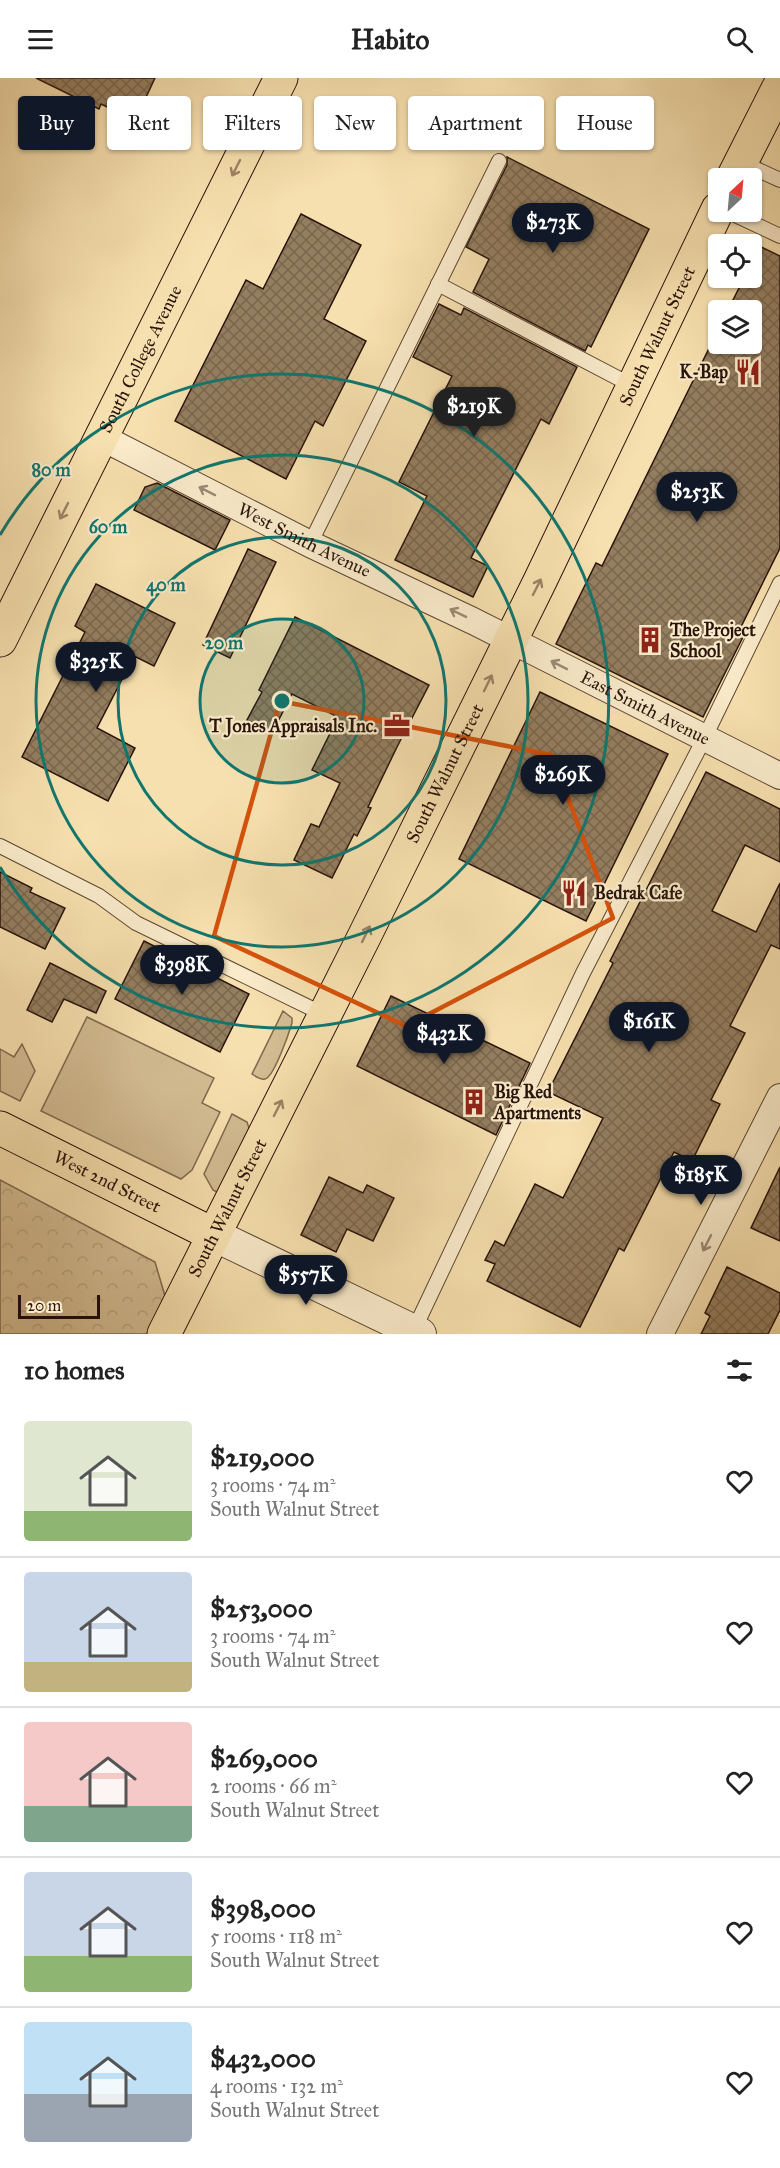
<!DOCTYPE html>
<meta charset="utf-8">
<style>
:root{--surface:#fff;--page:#f6f6f6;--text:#222;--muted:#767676;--line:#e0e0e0;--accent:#111827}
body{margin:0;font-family:"IM FELL Great Primer",serif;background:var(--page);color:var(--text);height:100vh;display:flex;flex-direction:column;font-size:22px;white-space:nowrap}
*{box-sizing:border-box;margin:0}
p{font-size:20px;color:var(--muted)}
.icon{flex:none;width:33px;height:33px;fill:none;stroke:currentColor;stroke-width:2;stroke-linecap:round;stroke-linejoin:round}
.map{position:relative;height:1256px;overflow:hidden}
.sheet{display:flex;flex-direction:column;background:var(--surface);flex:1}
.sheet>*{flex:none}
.top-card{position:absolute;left:18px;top:18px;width:744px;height:54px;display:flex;gap:12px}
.needle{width:39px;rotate:26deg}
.buttons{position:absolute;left:708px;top:90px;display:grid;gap:12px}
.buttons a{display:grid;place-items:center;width:54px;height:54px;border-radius:6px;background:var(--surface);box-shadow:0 2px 4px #0004;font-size:30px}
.scale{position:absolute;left:18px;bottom:15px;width:82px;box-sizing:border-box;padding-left:6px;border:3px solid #29140b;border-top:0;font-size:16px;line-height:21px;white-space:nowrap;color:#29140b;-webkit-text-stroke:4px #faebcb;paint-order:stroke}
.price{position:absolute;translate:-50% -51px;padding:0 14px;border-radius:21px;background:var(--accent);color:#fff;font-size:20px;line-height:39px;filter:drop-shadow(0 2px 3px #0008)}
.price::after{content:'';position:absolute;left:50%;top:36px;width:18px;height:14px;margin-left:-9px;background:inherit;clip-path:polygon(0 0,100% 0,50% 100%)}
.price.on{background:#222;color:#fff}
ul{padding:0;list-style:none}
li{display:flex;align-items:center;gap:18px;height:150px;padding:0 24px}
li+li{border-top:2px solid var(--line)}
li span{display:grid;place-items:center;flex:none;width:168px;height:120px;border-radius:6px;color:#555}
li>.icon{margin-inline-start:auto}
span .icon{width:72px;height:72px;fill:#fffc;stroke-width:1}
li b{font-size:26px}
h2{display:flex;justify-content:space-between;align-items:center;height:72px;padding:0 24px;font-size:26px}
.pill{padding:0 21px;border-radius:6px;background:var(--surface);box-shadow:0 2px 4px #0004;font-size:21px;line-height:54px}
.pill.on{background:var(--accent);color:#fff}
header{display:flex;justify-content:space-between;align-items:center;height:78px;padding:0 24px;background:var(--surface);font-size:27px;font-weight:700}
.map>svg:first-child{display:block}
.green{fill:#d4bd93;stroke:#7e684f;stroke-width:1.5}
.park{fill:url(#park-crowns);stroke:#7e684f;stroke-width:1.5}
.building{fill:url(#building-cross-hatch);stroke:#29140b;stroke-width:1.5}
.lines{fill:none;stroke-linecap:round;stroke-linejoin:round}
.service-casing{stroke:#5c4734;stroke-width:16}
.minor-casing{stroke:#5c4734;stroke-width:28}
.tertiary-casing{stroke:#5c4734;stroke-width:34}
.primary-casing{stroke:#29140b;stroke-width:35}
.service{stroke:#faebcb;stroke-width:14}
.minor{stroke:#faebcb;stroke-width:26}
.tertiary{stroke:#faebcb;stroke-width:32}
.primary{stroke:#f7e0af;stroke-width:33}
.oneway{stroke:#9a8465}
.oneway2{stroke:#9c8a75}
.marked{fill:none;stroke:#d5520c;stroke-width:4.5;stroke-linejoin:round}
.ring{fill:none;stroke:#0f766e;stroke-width:3}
.labels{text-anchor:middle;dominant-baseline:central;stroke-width:4.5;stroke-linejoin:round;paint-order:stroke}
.street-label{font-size:18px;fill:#29140b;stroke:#faebcb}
.poi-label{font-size:18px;font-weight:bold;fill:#29140b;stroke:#faebcb;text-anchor:start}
.centre{fill:#0f766e;stroke:#faebcb;stroke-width:3}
.ring-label{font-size:18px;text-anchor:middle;font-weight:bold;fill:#0f766e;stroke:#faebcb;stroke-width:4.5;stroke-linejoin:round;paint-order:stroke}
</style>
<header><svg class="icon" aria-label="menu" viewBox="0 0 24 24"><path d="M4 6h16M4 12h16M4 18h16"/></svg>Habito<svg class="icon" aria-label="search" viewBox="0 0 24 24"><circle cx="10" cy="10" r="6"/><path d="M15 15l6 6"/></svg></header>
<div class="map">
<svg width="780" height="1256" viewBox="0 0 780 1256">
<defs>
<pattern id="park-crowns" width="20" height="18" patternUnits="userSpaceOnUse" patternTransform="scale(1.5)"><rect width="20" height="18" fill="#d4bd93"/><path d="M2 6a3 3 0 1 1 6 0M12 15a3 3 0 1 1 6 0" fill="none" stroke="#b6a27d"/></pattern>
<pattern id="building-cross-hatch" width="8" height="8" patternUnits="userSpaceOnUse" patternTransform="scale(1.5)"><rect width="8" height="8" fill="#947e60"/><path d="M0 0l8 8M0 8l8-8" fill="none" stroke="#79664d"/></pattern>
</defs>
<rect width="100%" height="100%" fill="#f7e0af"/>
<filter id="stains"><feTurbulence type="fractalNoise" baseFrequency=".00333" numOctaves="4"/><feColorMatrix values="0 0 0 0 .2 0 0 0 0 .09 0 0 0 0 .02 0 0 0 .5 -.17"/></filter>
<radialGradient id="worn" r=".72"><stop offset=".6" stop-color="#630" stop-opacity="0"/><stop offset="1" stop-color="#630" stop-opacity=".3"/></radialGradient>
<g class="green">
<path d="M283 933 292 940V945C289 955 274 999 265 1001 261 1002 255 998 252 996Z"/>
<path d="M87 939 214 1000 202 1025 220 1034 192 1092 181 1101 41 1033Z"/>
<path d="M22 966 35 993 20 1023 0 1013V971L14 979Z"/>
<path d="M232 1036 247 1044 249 1050 248 1056 220 1116 213 1112 204 1096Z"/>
</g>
<path class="park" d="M0 1102 155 1184 165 1218 147 1256H0Z"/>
<g class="building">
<path d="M36 0H155L140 32 125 24 120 35 101 26 99 31Z"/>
<path d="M507 79 649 151 591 269 588 267 585 273 473 214 489 181 466 169 507 87Z"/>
<path d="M301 136 361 167 324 241 366 263 323 348 315 343 286 401 175 343 246 202 263 211Z"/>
<path d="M759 168 780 178V470L738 555 744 557 703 639 556 566 596 485 602 488 718 252V266H752V232H728L744 200H752V184Z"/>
<path d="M439 226 461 237 464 230 577 289 549 346 541 341 471 480 488 488 473 519 395 482 427 418 399 404 452 298 413 279Z"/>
<path d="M157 405 230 442 215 472 134 432 145 409Z"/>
<path d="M248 471 276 484 230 580 203 567Z"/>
<path d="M96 506 175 545 154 588 134 578 97 650 135 670 108 723 22 679 85 554 75 548Z"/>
<path d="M295 539 429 607 397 669 368 729 371 730 357 758 354 756 332 800 294 782 311 746 319 749 340 705 312 692 338 639 292 616 272 655 247 642 262 614 259 612Z"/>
<path d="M540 614 668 676 586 843 459 781Z"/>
<path d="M706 694 780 731V784L745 767 712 833 756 854 780 805V871L771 867 730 948 745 955 711 1022 720 1026 692 1083 674 1074 624 1173 619 1170 580 1249 487 1203 495 1186 485 1182 495 1163 504 1168 535 1106 563 1120 603 1040 548 1014 613 885 610 883Z"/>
<path d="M0 794 32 810 30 814 65 830 45 871 0 849Z"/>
<path d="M144 863 249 916 220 974 115 921Z"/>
<path d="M50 885 106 913 96 935 64 921 52 944 27 932Z"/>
<path d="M391 918 530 985 496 1057 357 988Z"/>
<path d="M780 1089V1163L751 1150Z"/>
<path d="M329 1099 363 1115 367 1107 394 1120 373 1163 347 1151 336 1174 301 1157Z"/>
<path d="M727 1189 780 1215V1232L768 1256H701L710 1238 705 1235Z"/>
</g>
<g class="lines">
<g class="service-casing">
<g id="service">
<path d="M741 84 780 102"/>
<path d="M729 134 780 158"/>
<path d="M438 206 633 308"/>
<path d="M310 466 499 83"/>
<path d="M0 768 99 818 136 845 325 937"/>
<path d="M413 1254 583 895 704 661 780 505"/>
</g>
</g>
<g class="minor-casing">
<g id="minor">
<path id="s1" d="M101 359 310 466 473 543 780 698"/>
<path d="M660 1256 780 1019"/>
</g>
</g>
<g class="tertiary-casing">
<path id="tertiary" d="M214 1157 420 1256"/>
</g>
<g class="primary-casing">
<g id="primary">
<path d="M733 100 780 7"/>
<path id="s2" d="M0 562 281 0"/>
<path id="s3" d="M0 1050 214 1157"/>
<path id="s4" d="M164 1256 364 859 540 503 718 131"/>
</g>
</g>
<use href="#service" class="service"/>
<use href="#minor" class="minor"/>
<use href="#tertiary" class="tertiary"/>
<use href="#primary" class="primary"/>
</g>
<defs><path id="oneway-shaft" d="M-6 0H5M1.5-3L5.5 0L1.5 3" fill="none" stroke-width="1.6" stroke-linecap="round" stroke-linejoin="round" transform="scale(1.5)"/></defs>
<g class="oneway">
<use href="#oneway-shaft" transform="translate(236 90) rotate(117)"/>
<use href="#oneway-shaft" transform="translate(64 433) rotate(117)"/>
<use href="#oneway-shaft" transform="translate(537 509) rotate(-63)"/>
<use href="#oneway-shaft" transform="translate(488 605) rotate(-64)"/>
<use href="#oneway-shaft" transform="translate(366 856) rotate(-64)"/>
<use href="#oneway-shaft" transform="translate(278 1030) rotate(-63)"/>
</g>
<g class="oneway2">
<use href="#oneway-shaft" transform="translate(207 413) rotate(-153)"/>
<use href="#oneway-shaft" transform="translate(458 535) rotate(-154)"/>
<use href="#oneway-shaft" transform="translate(559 587) rotate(-153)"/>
<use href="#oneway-shaft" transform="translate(707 1165) rotate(117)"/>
</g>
<path class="marked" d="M280 623 552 677 613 840 406 948 214 858Z"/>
<circle cx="282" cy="623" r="82" fill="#0f766e" fill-opacity=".12"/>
<g class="ring">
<circle cx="282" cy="623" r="82"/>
<circle cx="282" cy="623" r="164"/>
<circle cx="282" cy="623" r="246"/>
<path d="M0 457A327 327 0 1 1 0 789"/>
</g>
<defs>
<g id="restaurant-bare" transform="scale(2.07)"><path d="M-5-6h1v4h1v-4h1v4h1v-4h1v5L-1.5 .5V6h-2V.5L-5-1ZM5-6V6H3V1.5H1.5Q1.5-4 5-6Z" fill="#8f2418" stroke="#faebcb" stroke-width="2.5" paint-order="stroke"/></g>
<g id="building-bare" transform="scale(2.07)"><path d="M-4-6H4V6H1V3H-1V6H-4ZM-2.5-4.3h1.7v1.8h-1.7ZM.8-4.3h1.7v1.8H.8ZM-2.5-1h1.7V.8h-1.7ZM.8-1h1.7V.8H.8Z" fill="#8f2418" stroke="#faebcb" stroke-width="2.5" paint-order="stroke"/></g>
<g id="office-bare" transform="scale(2.07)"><path d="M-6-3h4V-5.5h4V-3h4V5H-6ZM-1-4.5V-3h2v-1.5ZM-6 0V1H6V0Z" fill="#8f2418" stroke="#faebcb" stroke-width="2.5" paint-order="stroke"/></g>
</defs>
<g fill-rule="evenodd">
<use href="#restaurant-bare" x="748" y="294"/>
<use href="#building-bare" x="650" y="562"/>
<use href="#office-bare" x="397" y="648"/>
<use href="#restaurant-bare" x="574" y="815"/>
<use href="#building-bare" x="474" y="1024"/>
</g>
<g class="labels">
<g class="street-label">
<text stroke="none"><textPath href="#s4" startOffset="1113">South Walnut Street</textPath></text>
<text stroke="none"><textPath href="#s2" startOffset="314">South College Avenue</textPath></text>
<text stroke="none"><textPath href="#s1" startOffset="228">West Smith Avenue</textPath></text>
<text stroke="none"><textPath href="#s1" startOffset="608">East Smith Avenue</textPath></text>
<text stroke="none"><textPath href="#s4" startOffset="627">South Walnut Street</textPath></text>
<text stroke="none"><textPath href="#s3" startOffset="120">West 2nd Street</textPath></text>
<text stroke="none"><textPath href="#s4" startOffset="141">South Walnut Street</textPath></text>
</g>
<g class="poi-label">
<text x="728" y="294" text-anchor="end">K-Bap</text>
<text x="670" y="552">The Project<tspan x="670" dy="21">School</tspan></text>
<text x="377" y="648" text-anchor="end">T Jones Appraisals Inc.</text>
<text x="594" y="815">Bedrak Cafe</text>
<text x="494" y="1014">Big Red<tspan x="494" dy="21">Apartments</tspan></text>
</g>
</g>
<circle cx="282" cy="623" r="9" class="centre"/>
<g class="ring-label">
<text x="51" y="398">80 m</text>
<text x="108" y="455">60 m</text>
<text x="166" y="513">40 m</text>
<text x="224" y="571">20 m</text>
</g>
<rect width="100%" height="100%" filter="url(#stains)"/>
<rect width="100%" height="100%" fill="url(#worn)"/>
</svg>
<div class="buttons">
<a><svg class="needle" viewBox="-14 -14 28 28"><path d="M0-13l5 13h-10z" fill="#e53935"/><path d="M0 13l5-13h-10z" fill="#767676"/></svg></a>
<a><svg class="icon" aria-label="locate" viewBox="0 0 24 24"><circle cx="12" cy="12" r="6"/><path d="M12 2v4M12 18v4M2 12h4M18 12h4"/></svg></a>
<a><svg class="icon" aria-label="layers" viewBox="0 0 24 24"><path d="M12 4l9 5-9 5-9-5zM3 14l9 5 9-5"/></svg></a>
</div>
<div class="scale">20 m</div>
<b class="price" style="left:553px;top:176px">$273K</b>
<b class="price on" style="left:474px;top:360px">$219K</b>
<b class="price" style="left:697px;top:445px">$253K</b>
<b class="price" style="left:96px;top:615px">$325K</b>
<b class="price" style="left:563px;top:728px">$269K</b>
<b class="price" style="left:182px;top:918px">$398K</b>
<b class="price" style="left:649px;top:975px">$161K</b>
<b class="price" style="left:444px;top:987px">$432K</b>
<b class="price" style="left:701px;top:1128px">$185K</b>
<b class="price" style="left:306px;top:1228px">$557K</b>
<div class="top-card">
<a class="pill on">Buy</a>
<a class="pill">Rent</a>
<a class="pill">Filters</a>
<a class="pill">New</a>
<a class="pill">Apartment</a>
<a class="pill">House</a>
</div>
</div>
<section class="sheet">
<h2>10 homes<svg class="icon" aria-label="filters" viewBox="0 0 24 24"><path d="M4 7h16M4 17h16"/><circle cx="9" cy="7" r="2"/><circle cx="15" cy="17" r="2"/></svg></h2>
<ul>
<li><span style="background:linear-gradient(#dfe7d0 75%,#8fb573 0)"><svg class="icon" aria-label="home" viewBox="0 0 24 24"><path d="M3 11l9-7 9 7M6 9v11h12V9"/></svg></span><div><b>$219,000</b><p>3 rooms · 74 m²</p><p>South Walnut Street</p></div><svg class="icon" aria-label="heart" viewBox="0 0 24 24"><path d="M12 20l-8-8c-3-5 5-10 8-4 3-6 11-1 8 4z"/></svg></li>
<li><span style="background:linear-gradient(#c9d6e8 75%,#c2b280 0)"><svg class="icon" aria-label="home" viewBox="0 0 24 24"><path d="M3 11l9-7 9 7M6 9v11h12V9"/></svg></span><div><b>$253,000</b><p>3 rooms · 74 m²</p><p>South Walnut Street</p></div><svg class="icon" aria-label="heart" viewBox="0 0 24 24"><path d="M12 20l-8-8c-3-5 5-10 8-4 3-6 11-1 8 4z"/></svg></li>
<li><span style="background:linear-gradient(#f6c9c9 70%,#7fa58c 0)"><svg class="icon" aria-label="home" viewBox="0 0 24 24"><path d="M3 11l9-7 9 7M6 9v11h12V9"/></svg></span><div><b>$269,000</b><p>2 rooms · 66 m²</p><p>South Walnut Street</p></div><svg class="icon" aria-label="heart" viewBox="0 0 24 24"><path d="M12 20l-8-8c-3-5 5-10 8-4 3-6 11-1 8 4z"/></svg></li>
<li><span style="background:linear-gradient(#c9d6e8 70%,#8fb573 0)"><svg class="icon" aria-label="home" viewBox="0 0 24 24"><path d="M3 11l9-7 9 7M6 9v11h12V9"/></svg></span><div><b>$398,000</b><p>5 rooms · 118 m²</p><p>South Walnut Street</p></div><svg class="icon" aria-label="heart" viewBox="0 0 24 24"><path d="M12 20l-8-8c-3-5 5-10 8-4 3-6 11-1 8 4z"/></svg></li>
<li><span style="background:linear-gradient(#bfe0f5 60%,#9aa5b1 0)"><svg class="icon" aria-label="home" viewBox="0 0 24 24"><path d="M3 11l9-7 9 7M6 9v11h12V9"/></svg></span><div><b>$432,000</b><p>4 rooms · 132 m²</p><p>South Walnut Street</p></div><svg class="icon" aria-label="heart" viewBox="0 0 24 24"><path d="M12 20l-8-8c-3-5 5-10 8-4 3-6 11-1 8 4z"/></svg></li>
</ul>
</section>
